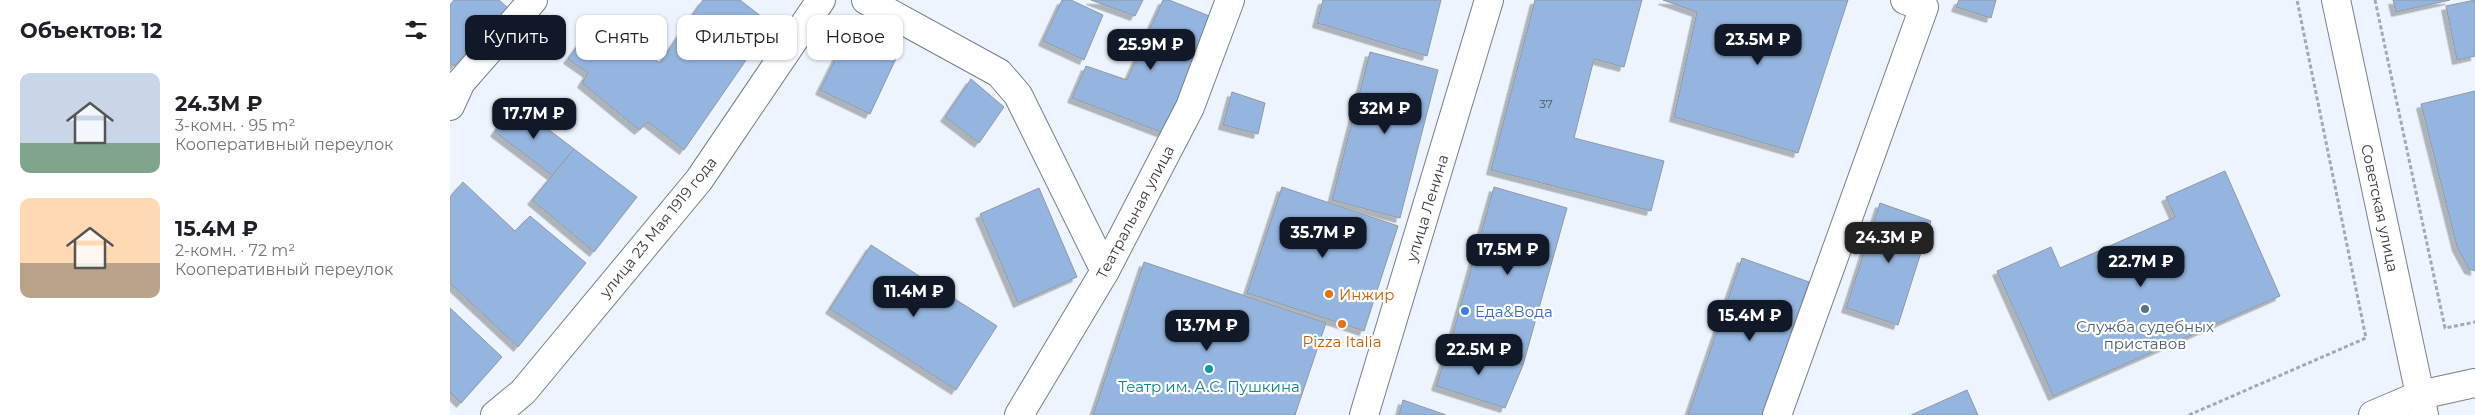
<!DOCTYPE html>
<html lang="ru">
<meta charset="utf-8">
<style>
:root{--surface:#fff;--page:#f2f2f2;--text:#202124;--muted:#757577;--accent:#111827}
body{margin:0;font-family:Montserrat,sans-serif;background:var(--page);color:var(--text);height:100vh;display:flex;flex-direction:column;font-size:19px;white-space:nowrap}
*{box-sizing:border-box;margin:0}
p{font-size:16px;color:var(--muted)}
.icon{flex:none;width:28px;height:28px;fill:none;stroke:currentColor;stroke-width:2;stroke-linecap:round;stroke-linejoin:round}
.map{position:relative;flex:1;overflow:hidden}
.side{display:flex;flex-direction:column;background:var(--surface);width:450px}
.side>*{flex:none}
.hud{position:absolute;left:15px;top:15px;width:475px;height:45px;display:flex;gap:10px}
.price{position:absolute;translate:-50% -42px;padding:0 11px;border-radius:10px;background:var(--accent);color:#fff;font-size:16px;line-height:32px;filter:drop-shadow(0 1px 2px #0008)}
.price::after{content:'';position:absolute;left:50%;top:30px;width:15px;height:11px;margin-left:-8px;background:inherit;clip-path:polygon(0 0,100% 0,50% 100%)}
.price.current{background:#222;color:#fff}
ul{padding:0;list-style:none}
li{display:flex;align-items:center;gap:15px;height:125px;padding:0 20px}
li span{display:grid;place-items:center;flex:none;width:140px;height:100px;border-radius:10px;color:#555}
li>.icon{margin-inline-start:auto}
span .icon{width:60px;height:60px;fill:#fffc;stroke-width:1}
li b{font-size:21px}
h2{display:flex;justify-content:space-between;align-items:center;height:60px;padding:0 20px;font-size:21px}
.pill{padding:0 18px;border-radius:10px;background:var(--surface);box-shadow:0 1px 4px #0004;font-size:18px;line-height:45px}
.pill.current{background:var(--accent);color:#fff}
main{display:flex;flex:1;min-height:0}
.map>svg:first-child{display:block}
.building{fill:#94b5df;stroke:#9298a0;filter:url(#shadow)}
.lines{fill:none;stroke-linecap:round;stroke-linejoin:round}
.minor-casing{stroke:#787e86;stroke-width:30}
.major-casing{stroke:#787e86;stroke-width:30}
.path{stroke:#a3a9af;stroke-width:3;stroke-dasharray:4 2.5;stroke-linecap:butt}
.minor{stroke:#fff;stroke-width:28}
.major{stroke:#fff;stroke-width:28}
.food-dot{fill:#e8710a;stroke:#fff;stroke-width:2}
.service-dot{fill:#5c6f8a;stroke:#fff;stroke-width:2}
.shop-dot{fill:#3f7fe0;stroke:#fff;stroke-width:2}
.culture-dot{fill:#0f9aa8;stroke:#fff;stroke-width:2}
.labels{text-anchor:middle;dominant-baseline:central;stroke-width:4.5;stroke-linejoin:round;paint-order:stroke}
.number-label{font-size:12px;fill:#4e5865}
.street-label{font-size:15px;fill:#36393c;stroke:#fff}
.food-label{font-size:15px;fill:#c56008;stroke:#fff;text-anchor:start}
.shop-label{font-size:15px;fill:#366cbe;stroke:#fff;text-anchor:start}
.service-label{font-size:15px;fill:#4e5e75;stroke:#fff}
.culture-label{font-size:15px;fill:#0d838f;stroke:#fff}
</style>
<main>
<section class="side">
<h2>Объектов: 12<svg class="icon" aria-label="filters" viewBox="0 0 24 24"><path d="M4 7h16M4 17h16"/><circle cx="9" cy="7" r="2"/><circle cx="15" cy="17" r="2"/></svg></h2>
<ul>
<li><span style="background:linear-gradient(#c9d6e8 70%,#7fa58c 0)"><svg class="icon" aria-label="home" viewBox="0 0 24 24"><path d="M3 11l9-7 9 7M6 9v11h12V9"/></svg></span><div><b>24.3M ₽</b><p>3-комн. · 95 m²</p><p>Кооперативный переулок</p></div></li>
<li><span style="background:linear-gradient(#ffd9b3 65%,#b9a48a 0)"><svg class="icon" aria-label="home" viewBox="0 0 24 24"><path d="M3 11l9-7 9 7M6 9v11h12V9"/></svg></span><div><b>15.4M ₽</b><p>2-комн. · 72 m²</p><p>Кооперативный переулок</p></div></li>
</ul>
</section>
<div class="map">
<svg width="2025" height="415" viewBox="0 0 2025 415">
<defs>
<filter id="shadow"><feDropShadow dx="-4.5" dy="4.5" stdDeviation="0" flood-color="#0004"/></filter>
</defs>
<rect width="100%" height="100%" fill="#edf4fd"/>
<g class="building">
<path d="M4 0H49L58 8 4 66 0 63V5Z"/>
<path d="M253 0H290L321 24 234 150 198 122 189 130 132 83 138 73 118 59 140 29 161 47 172 36 210 63Z"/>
<path d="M612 0H621L653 15 634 60 593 41Z"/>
<path d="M641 0H693L685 16Z"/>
<path d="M713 0H719L762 17 716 134 622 98 636 66 677 80Z"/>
<path d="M873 0H991L977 56 867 23Z"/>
<path d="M1085 0H1192L1174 67 1144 59 1124 138 1214 161 1201 211 1041 170Z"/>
<path d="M1213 0H1398L1348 153 1224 117 1247 12Z"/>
<path d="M1509 0H1546L1541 18 1506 7Z"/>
<path d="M1943 0H2000L1946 12Z"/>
<path d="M2025 0V56L2007 60 1996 6Z"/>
<path d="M401 28 450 50 420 114 370 90Z"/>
<path d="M920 52 988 70 950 218 882 200Z"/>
<path d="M521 79 554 107 529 143 495 117Z"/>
<path d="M2025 91V271L2019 269 2007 247 1971 104Z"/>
<path d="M782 92 815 103 808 134 773 125Z"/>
<path d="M64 103 124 149 103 176 45 132Z"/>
<path d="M124 149 187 197 144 252 82 200Z"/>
<path d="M1775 171 1830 296 1603 396 1547 271 1601 247 1610 268 1725 217 1716 197Z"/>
<path d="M13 182 65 231 80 216 136 263 68 347 0 283V197Z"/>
<path d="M832 187 948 226 914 331 797 293Z"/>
<path d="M1044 187 1117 208 1073 365 1000 344Z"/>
<path d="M589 188 627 277 568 303 530 214Z"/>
<path d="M1430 203 1481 221 1448 325 1396 308Z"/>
<path d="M421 245 547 326 506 390 380 309Z"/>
<path d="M1292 258 1359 282 1314 415H1238Z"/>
<path d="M694 262 876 323 845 415H643Z"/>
<path d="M0 308 52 357 11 403 0 392Z"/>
<path d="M1000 344 1073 365 1055 408 986 386Z"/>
<path d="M1517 390 1528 415H1461Z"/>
<path d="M953 400 996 415H949Z"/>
</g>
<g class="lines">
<g class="minor-casing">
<g id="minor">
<path d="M416 0 549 73 568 95 655 271"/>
<path d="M0 106 11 82 83 0"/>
<path d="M1970 395 1974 415"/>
<path d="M45 415 73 392 249 180 371 0"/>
<path d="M569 415 655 271 740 107 780 0"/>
<path d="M914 415 1039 0"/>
<path d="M1327 415 1474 7 1455 0"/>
</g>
</g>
<g class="major-casing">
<g id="major">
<path d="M1886 0 1970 395"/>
<path d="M1923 415 1970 395 2025 383"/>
</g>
</g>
<g class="path">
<path d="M1925 0 1995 328 2025 322"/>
<path d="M1739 415 1916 338 1847 0"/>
</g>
<use href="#minor" class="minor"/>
<use href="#major" class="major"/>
</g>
<g class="food-dot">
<circle cx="879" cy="294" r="5"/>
<circle cx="892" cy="324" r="5"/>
</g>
<circle class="service-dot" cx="1695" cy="309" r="5"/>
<circle class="shop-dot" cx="1015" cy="311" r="5"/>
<circle class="culture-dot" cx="759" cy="369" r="5"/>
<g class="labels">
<g class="number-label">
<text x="1096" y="103">37</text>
</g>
<g class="street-label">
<text transform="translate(977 208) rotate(-73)">улица Ленина</text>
<text transform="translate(1930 208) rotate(78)">Советская улица</text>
<text transform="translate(685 212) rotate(-62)">Театральная улица</text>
<text transform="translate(208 227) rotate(-51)">улица 23 Мая 1919 года</text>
</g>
<g class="food-label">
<text x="889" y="294">Инжир</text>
<text x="892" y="341" text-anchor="middle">Pizza Italia</text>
</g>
<g class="shop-label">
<text x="1025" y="311">Еда&amp;Вода</text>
</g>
<g class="service-label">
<text x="1695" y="326">Служба судебных<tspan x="1695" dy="17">приставов</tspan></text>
</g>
<g class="culture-label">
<text x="759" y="386">Театр им. А.С. Пушкина</text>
</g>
</g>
</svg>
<b class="price" style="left:1308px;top:66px">23.5M ₽</b>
<b class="price" style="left:701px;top:71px">25.9M ₽</b>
<b class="price" style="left:935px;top:135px">32M ₽</b>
<b class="price" style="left:84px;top:140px">17.7M ₽</b>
<b class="price" style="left:873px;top:259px">35.7M ₽</b>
<b class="price current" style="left:1439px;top:264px">24.3M ₽</b>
<b class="price" style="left:1058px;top:276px">17.5M ₽</b>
<b class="price" style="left:1691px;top:288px">22.7M ₽</b>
<b class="price" style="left:464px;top:318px">11.4M ₽</b>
<b class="price" style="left:1300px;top:342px">15.4M ₽</b>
<b class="price" style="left:757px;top:352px">13.7M ₽</b>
<b class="price" style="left:1029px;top:376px">22.5M ₽</b>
<div class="hud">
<a class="pill current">Купить</a>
<a class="pill">Снять</a>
<a class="pill">Фильтры</a>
<a class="pill">Новое</a>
</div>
</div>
</main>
